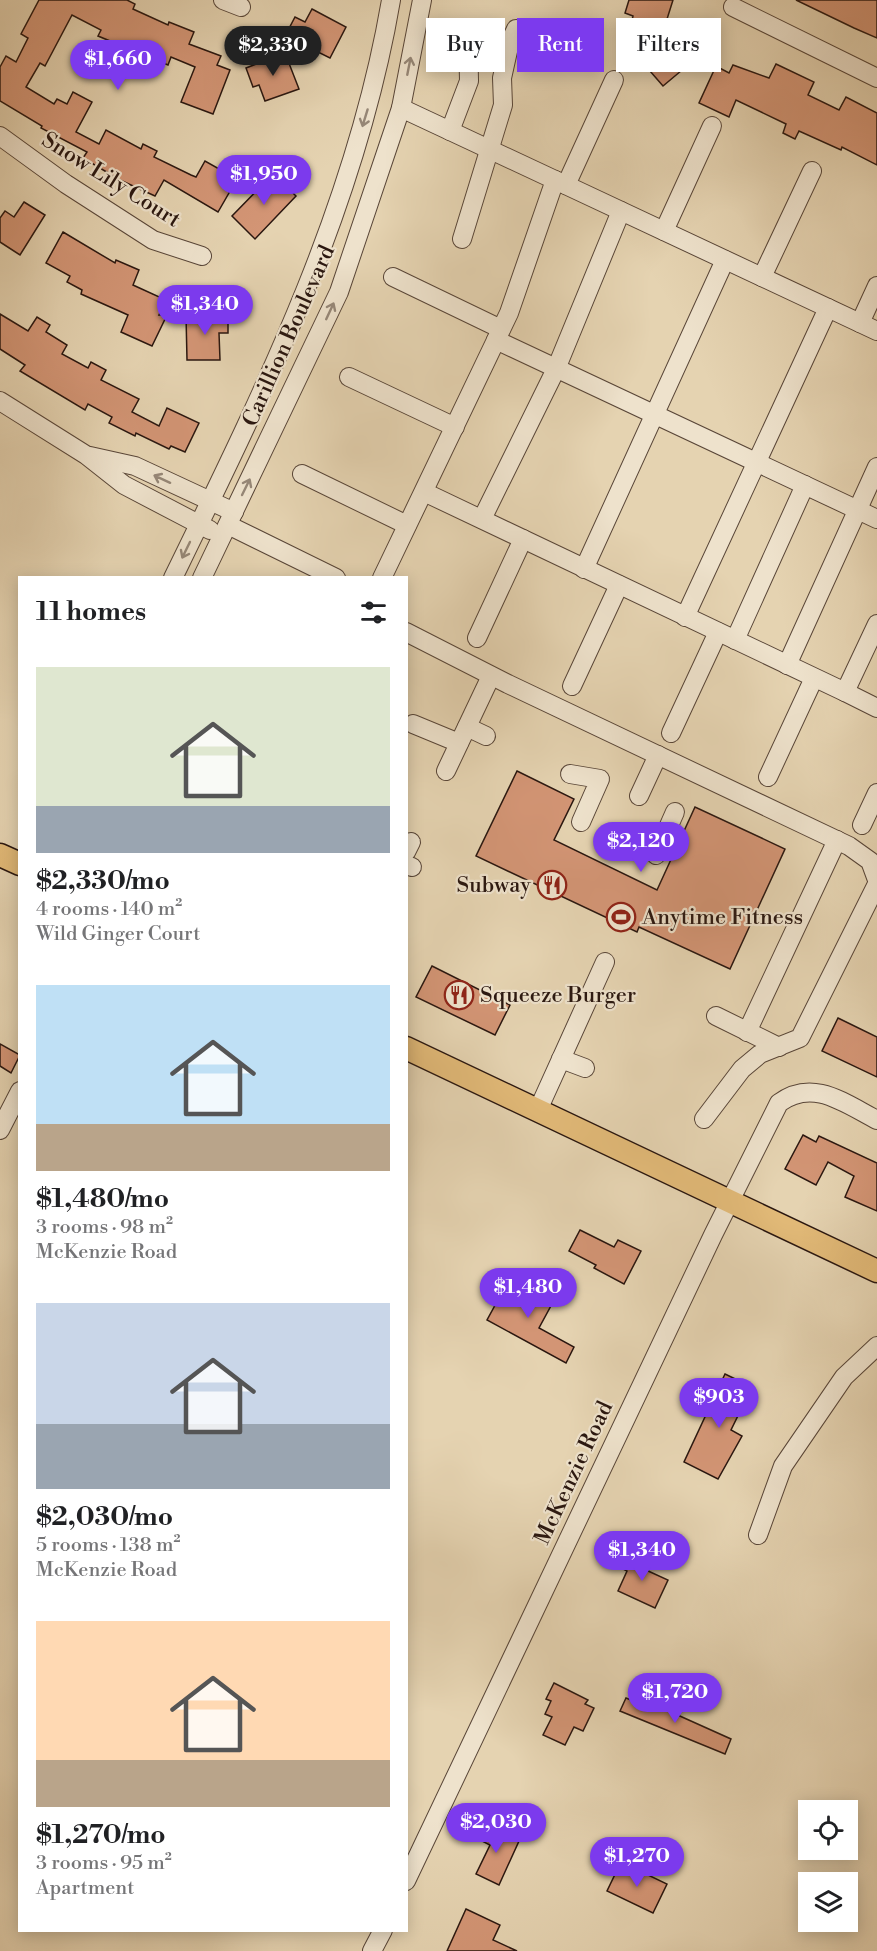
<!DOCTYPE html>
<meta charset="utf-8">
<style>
:root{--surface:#fff;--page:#f2f2f2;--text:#202124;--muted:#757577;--accent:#7c3aed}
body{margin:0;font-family:"Libre Bodoni",serif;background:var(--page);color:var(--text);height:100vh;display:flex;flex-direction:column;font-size:22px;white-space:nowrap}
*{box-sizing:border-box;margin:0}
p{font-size:20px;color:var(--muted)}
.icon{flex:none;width:33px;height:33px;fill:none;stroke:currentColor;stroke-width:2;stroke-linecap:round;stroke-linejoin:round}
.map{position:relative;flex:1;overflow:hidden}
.side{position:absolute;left:18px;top:576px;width:390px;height:1356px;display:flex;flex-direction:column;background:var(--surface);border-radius:0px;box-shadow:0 3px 15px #0003}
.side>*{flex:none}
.hud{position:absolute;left:426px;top:18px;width:360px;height:54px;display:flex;gap:12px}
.fabs{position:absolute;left:798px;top:1800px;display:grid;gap:12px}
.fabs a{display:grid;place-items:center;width:60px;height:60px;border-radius:0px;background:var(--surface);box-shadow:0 3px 15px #0003;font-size:30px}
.price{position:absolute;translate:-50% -51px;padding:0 14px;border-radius:21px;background:var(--accent);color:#fff;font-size:20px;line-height:39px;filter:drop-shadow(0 2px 3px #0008)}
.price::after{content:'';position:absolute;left:50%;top:36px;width:18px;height:14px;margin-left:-9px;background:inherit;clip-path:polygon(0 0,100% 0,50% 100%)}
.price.active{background:#222;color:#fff}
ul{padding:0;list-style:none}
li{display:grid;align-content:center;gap:12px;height:318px;padding:0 18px}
li span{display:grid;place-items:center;height:186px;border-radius:0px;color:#555}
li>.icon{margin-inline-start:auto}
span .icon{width:108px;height:108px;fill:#fffc;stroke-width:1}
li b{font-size:26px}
h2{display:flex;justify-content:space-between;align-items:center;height:72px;padding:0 18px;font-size:26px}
.pill{padding:0 21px;border-radius:0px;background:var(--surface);box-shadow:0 3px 15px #0003;font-size:21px;line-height:54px}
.pill.active{background:var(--accent);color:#fff}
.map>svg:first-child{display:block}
.building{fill:#d39575;stroke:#2a1710;stroke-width:1.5}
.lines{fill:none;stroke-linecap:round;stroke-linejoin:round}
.minor-casing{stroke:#594638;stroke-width:20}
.major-casing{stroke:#2a1710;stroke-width:25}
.minor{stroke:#eee2cc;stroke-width:18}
.major{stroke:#e2ba78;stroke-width:22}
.oneway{stroke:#968777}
.labels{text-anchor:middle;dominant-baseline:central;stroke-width:4.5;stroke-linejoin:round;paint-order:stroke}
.street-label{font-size:22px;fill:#2a1710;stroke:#eee2cc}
.poi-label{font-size:22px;fill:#2a1710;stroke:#eee2cc;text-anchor:start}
</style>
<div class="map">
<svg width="877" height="1951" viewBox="0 0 877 1951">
<rect width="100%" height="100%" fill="#e5d3b1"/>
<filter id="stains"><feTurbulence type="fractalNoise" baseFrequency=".00333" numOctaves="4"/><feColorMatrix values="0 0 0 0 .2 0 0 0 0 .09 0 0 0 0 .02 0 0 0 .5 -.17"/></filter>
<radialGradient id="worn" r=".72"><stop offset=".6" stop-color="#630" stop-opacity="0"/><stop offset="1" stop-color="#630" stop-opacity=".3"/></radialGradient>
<g class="building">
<path d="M39 0H127L135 4 133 9 168 25 169 22 194 32 189 44 221 56 217 65 230 70 213 114 181 102 195 67 171 57 168 65 132 50 98 36 101 30 72 15 45 66 40 63 26 87 54 104 57 99 67 104 73 92 92 102 76 132 99 144 106 130 141 149 143 144 157 151 154 157 191 175 196 177 205 161 237 179 218 212 164 180 155 196 120 180 83 158 87 152 41 128 42 126 0 101V67L6 56 16 62 28 38 21 34Z"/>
<path d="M629 0H673L662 35 631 25 633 16 625 13Z"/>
<path d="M796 0H877V38L854 28Z"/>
<path d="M312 9 346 27 330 58 302 44 300 48 283 40 295 17 305 22Z"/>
<path d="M686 39 700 55 663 86 650 71Z"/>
<path d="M285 53 299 89 265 101 259 85 253 87 246 68Z"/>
<path d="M776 64 814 82 808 95 839 110 846 97 877 113V165L842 147 841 150 799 131 795 139 783 133 786 124 736 100 729 117 699 103 716 66 729 73 733 65 769 78Z"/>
<path d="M273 174 296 196 255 239 232 216Z"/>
<path d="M24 202 45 215 20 255 0 242V218L5 211 14 217Z"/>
<path d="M63 232 115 263 116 260 139 270 133 285 166 300 159 315H167L152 346 121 332 128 315 81 294 82 290 67 282 70 276 46 263Z"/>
<path d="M0 314 28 331 37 317 50 325 46 332 67 345 62 354 88 368 91 362 106 370 101 380 139 399 132 412 159 426 167 408 199 423 185 452 171 446 169 449 136 433 135 436 109 423 112 417 88 404 85 410 20 371 25 365 0 349Z"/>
<path d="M186 315H228V333H219L220 360H187Z"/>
<path d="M517 771 574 799 554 840 657 890 695 807 785 849 730 969 639 927 637 932 476 856Z"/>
<path d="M432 966 510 1005 495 1035 416 997Z"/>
<path d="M838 1018 877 1037V1077L822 1051Z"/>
<path d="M0 1044 20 1055 11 1073 0 1066Z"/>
<path d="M803 1135 816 1142 819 1136 877 1163V1211L845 1197 854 1176 828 1162 816 1185 785 1169Z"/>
<path d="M580 1230 614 1247 618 1240 641 1251 624 1284 594 1268 596 1265 569 1251Z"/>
<path d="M510 1278 553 1302 539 1328 574 1347 566 1363 487 1320Z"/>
<path d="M725 1374 752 1387 731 1430 742 1436 718 1479 684 1462Z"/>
<path d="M631 1553 650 1561 646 1570 668 1580 655 1608 618 1591 627 1571 623 1569Z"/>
<path d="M554 1683 588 1700 585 1704 594 1708 583 1731 574 1727 565 1745 543 1735 552 1717 545 1714 551 1701 546 1699Z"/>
<path d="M633 1695 731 1739 725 1754 620 1711 626 1698 631 1700Z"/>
<path d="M485 1825 519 1841 499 1885 476 1874 490 1845 478 1839Z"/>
<path d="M621 1862 667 1884 653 1913 607 1891Z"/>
<path d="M466 1909 500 1925 493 1940 517 1951H447Z"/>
</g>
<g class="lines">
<g class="minor-casing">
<g id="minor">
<path d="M223 0 241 7"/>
<path d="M733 7 877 78"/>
<path d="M450 131 469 81 468 34"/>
<path d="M0 136 66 184 153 240 202 256"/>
<path d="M555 180 877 331"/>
<path d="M566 185 614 80"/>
<path d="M664 231 712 126"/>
<path d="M462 239 503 105 502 78 510 42 516 29"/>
<path d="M393 277 501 329"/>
<path d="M762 277 812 171"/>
<path d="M860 323 877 286"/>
<path d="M496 340 877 519"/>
<path d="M349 377 455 427"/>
<path d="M0 401 86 455 124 485 210 530"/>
<path d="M90 456 135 466 234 512"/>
<path d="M302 474 407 525"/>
<path d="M424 492 845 692 877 624"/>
<path d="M482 519 556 369 621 211"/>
<path d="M228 525 336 578"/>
<path d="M584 569 725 260"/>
<path d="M173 578C264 391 356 206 391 0"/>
<path d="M202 578 339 292 401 108 422 0"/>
<path d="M382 578 509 313 555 180 401 108"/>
<path d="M685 617 828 308"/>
<path d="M406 632 508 684 849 846 870 861 877 880"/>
<path d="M477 638 523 539"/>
<path d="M735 640 805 485"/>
<path d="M787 665 877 467"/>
<path d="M572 686 619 585"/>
<path d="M845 692 877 708"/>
<path d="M413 724 459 743"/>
<path d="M467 727 486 736"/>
<path d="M671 733 718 632"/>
<path d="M446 771 491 676"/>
<path d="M570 774 600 779 581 822"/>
<path d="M768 777 814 678"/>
<path d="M639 796 658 755"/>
<path d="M862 825 877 793"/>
<path d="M406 852 411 842"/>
<path d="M656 855 675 812"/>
<path d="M406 865 412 867"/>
<path d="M716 1016 779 1047"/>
<path d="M747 1032 837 840"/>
<path d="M561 1059 585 1068"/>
<path d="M538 1110 605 962"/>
<path d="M704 1119 742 1069 760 1054 800 1038 877 884"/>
<path d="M0 1130 20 1091"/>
<path d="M758 1535 783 1466 844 1377 877 1346"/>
<path d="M406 1881 713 1235 779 1103C813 1078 844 1103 877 1120"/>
<path d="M372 1951 383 1930"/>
</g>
</g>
<g class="major-casing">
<g id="major">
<path d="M0 855 20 864"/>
<path d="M406 1048 877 1271"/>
</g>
</g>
<use href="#minor" class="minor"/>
<use href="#major" class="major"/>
</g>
<defs><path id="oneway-shaft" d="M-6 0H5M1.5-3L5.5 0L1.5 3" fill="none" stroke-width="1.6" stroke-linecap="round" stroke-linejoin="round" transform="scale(1.5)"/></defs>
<g class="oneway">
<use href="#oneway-shaft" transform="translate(409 66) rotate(-79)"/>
<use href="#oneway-shaft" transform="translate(365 118) rotate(107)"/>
<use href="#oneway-shaft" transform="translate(330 311) rotate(-65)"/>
<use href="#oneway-shaft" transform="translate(162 479) rotate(-155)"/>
<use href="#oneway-shaft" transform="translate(246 487) rotate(-64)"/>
<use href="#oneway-shaft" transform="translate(186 550) rotate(116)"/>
</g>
<defs>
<g id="restaurant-ring" transform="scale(1.5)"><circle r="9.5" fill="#eee2cc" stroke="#8f2418" stroke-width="1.5"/><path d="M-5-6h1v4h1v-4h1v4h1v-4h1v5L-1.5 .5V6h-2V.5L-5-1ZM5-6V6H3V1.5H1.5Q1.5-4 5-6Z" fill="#8f2418"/></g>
<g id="stadium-ring" transform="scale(1.5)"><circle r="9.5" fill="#eee2cc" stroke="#8f2418" stroke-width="1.5"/><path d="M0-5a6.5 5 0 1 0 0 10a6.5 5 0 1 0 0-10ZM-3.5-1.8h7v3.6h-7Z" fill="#8f2418"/></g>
</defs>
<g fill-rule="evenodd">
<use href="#restaurant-ring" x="552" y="885"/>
<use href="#stadium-ring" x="621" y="917"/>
<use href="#restaurant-ring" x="459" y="995"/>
</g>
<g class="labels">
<g class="street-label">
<text transform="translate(111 180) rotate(32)">Snow Lily Court</text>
<text transform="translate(289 336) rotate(-66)">Carillion Boulevard</text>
<text transform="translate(574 1473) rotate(-65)">McKenzie Road</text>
</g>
<g class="poi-label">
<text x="531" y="885" text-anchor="end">Subway</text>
<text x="642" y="917">Anytime Fitness</text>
<text x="480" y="995">Squeeze Burger</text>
</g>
</g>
<rect width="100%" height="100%" filter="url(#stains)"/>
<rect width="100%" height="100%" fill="url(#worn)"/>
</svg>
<div class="fabs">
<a><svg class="icon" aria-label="locate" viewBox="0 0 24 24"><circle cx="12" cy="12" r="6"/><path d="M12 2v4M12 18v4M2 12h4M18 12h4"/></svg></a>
<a><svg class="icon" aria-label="layers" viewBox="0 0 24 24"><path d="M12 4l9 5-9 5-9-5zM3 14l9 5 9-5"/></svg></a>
</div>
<b class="price active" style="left:273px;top:77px">$2,330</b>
<b class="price" style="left:118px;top:91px">$1,660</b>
<b class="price" style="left:264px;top:206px">$1,950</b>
<b class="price" style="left:205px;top:336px">$1,340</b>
<b class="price" style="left:641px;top:873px">$2,120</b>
<b class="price" style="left:528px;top:1319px">$1,480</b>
<b class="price" style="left:719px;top:1429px">$903</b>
<b class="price" style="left:642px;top:1582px">$1,340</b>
<b class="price" style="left:675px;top:1724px">$1,720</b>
<b class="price" style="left:496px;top:1854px">$2,030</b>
<b class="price" style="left:637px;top:1888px">$1,270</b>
<div class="hud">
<a class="pill">Buy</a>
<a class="pill active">Rent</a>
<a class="pill">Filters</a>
</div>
<section class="side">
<h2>11 homes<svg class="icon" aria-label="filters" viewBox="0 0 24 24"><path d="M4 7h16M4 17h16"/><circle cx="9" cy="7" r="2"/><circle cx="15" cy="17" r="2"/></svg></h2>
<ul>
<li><span style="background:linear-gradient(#dfe7d0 75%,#9aa5b1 0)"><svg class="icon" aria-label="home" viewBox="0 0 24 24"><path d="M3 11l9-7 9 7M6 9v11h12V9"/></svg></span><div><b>$2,330/mo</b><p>4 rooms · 140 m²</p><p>Wild Ginger Court</p></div></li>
<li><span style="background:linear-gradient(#bfe0f5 75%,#b9a48a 0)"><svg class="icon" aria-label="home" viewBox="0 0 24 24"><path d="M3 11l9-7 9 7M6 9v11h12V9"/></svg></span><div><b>$1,480/mo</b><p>3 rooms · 98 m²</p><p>McKenzie Road</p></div></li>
<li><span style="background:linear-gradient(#c9d6e8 65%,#9aa5b1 0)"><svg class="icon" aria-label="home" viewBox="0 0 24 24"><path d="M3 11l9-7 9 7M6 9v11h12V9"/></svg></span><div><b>$2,030/mo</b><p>5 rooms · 138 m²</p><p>McKenzie Road</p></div></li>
<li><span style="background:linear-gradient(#ffd9b3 75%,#b9a48a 0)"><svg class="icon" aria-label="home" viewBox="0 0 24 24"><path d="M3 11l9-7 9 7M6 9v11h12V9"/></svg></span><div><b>$1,270/mo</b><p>3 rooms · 95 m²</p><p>Apartment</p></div></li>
</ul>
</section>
</div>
